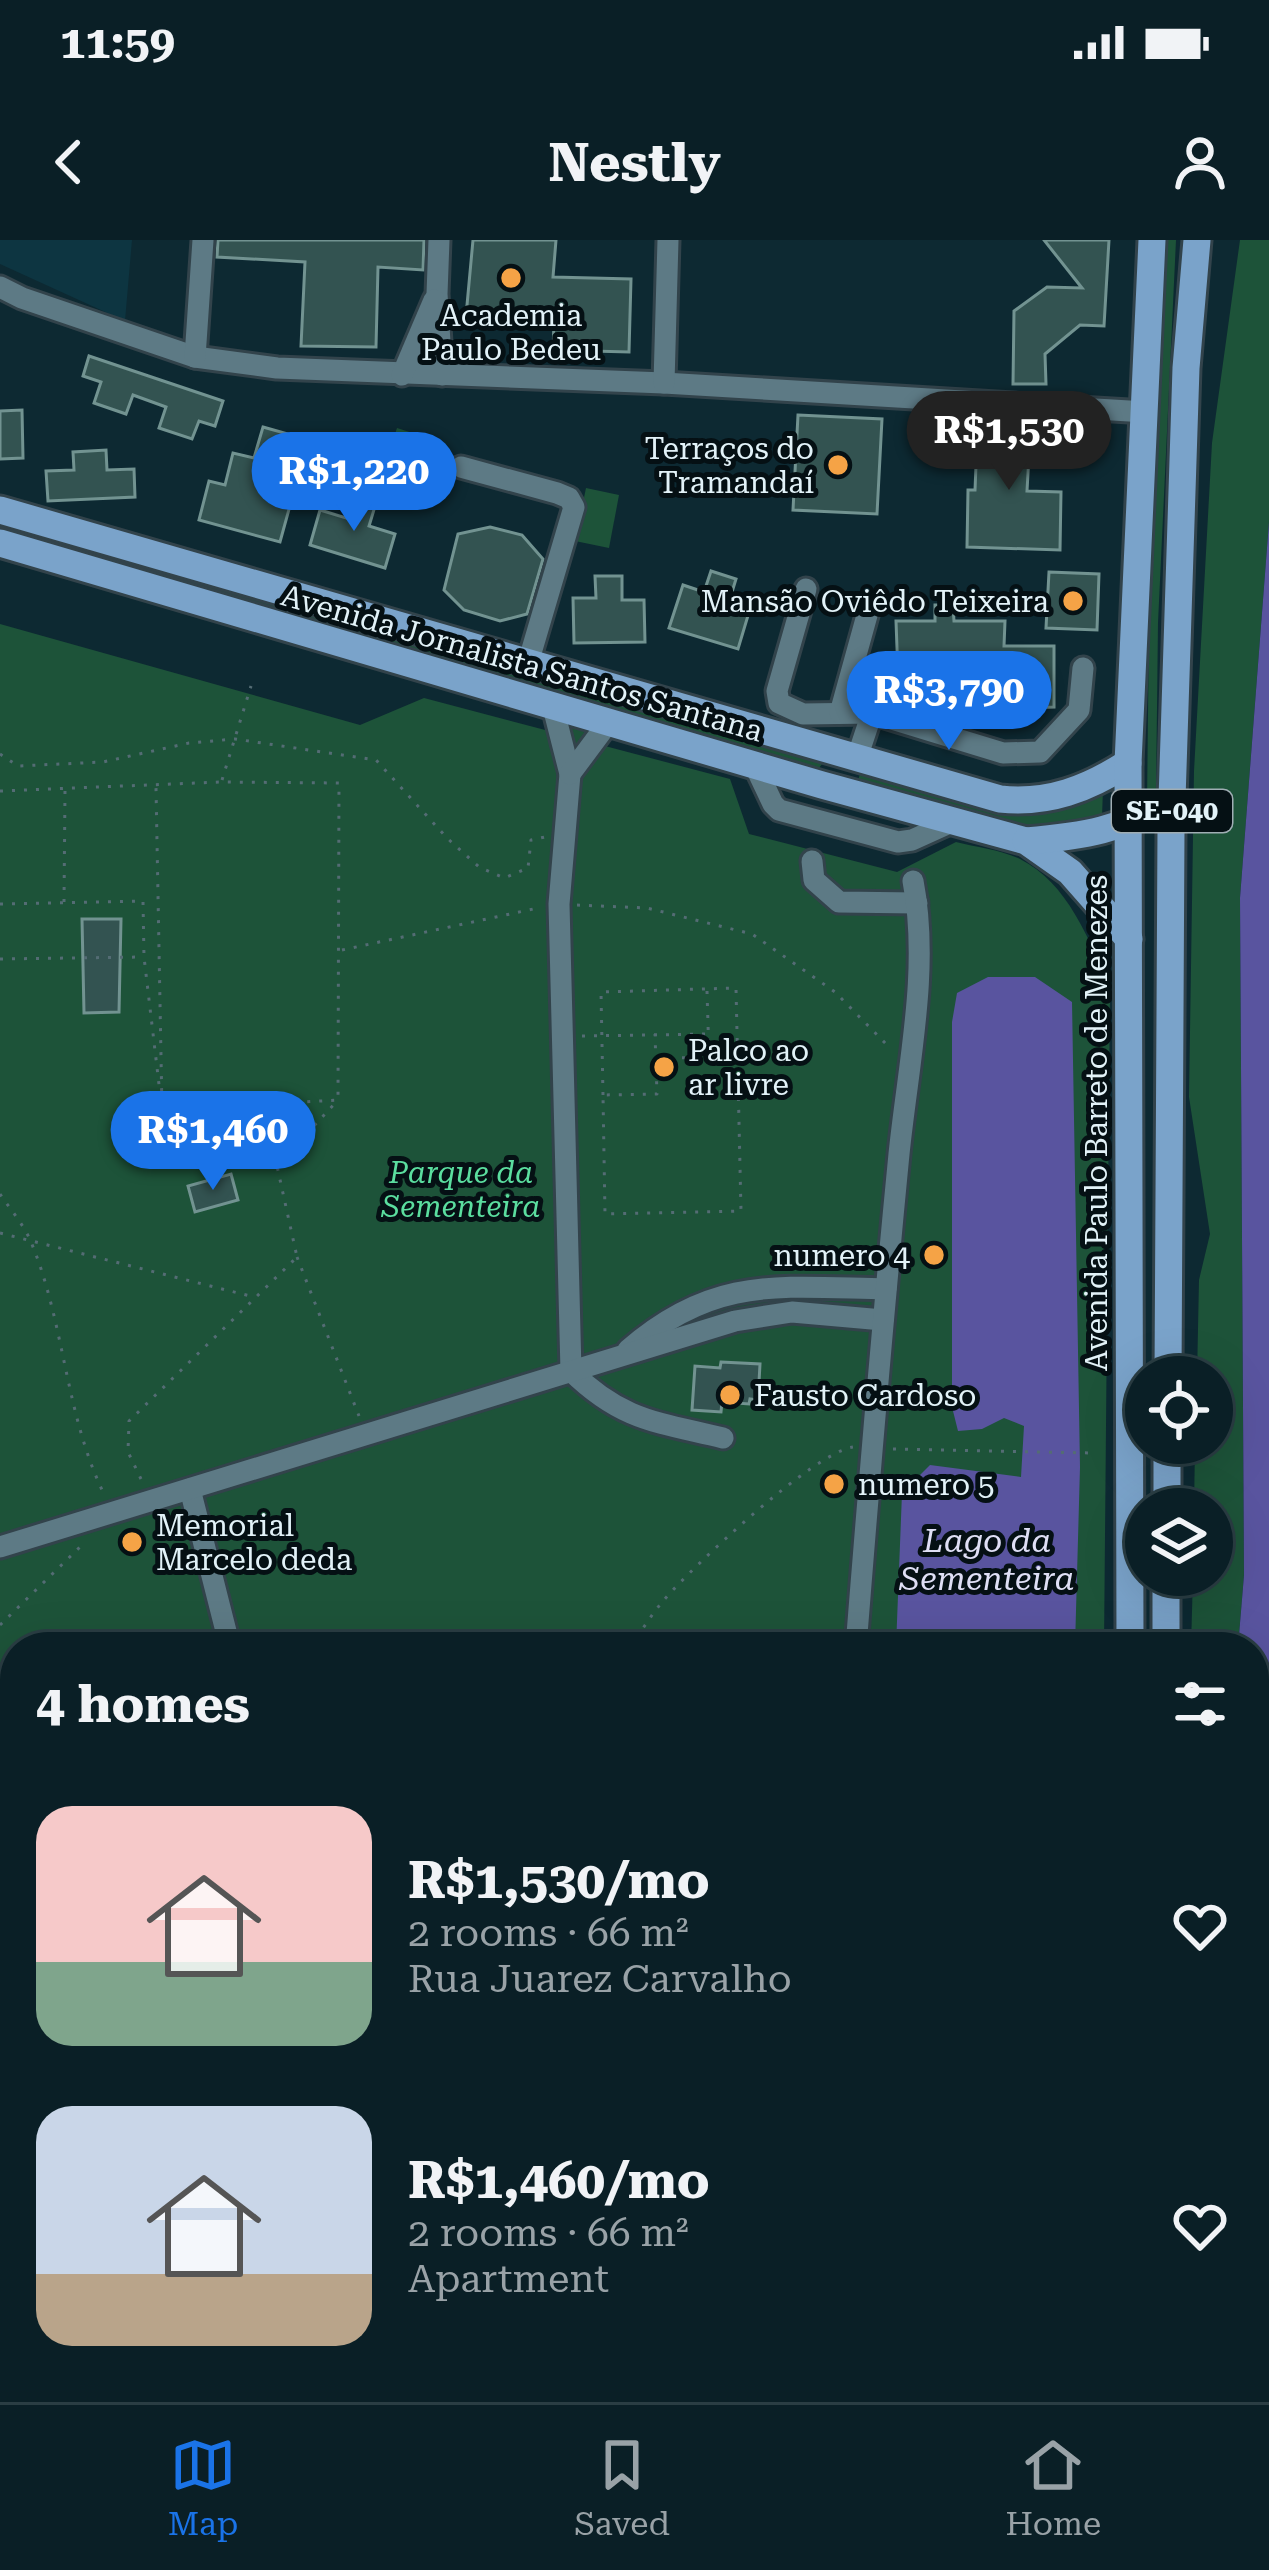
<!DOCTYPE html>
<meta charset="utf-8">
<style>
:root{--surface:#0a1f26;--page:#13272e;--text:#f1f3f6;--muted:#99a2a7;--line:#2a3d43;--accent:#1a73e8}
body{margin:0;font-family:"Roboto Serif",serif;background:var(--page);color:var(--text);height:100vh;display:flex;flex-direction:column;font-size:45px;white-space:nowrap}
*{box-sizing:border-box;margin:0}
p{font-size:39px;color:var(--muted)}
.icon{flex:none;width:66px;height:66px;fill:none;stroke:currentColor;stroke-width:2;stroke-linecap:round;stroke-linejoin:round}
.map{position:relative;flex:1;overflow:hidden}
.panel{position:absolute;left:0px;top:1392px;width:1269px;height:771px;display:flex;flex-direction:column;background:var(--surface);border-radius:48px 48px 0 0;box-shadow:0 12px 48px #0002,0 0 0 3px var(--line)}
.panel>*{flex:none}
.fabs{position:absolute;left:1125px;top:1116px;display:grid;gap:24px}
.fabs a{display:grid;place-items:center;width:108px;height:108px;border-radius:50%;background:var(--surface);box-shadow:0 12px 48px #0002,0 0 0 3px var(--line);font-size:60px}
.price{position:absolute;translate:-50% -102px;padding:0 27px;border-radius:42px;background:var(--accent);color:#fff;font-size:39px;line-height:78px;filter:drop-shadow(0 3px 6px #0008)}
.price::after{content:'';position:absolute;left:50%;top:72px;width:36px;height:27px;margin-left:-18px;background:inherit;clip-path:polygon(0 0,100% 0,50% 100%)}
.price.active{background:#222;color:#fff}
ul{padding:0;list-style:none}
li{display:flex;align-items:center;gap:36px;height:300px;padding:0 36px}
li span{display:grid;place-items:center;flex:none;width:336px;height:240px;border-radius:36px;color:#555}
li>.icon{margin-inline-start:auto}
span .icon{width:144px;height:144px;fill:#fffc;stroke-width:1}
li b{font-size:51px}
h2{display:flex;justify-content:space-between;align-items:center;height:144px;padding:0 36px;font-size:51px}
.status{display:flex;justify-content:space-between;align-items:center;height:84px;padding:0 60px;background:var(--surface);direction:ltr}
.status svg{height:33px;fill:currentColor}
header{display:flex;justify-content:space-between;align-items:center;height:156px;padding:0 36px;background:var(--surface);font-size:54px;font-weight:700}
.tab-bar{display:flex;justify-content:space-around;align-items:center;height:168px;border-top:3px solid var(--line);background:var(--surface);font-size:33px;color:var(--muted)}
.tab-bar a{display:grid;justify-items:center;gap:6px}
.tab-bar .active{color:var(--accent)}
.map>svg:first-child{display:block}
.built{fill:#0d3541}
.green{fill:#1d5339}
.water{fill:#59549f}
.building{fill:#335351;stroke:#729391;stroke-width:3}
.lines{fill:none;stroke-linecap:round;stroke-linejoin:round}
.minor-casing{stroke:#32434b;stroke-width:27}
.major-casing{stroke:#32434b;stroke-width:33}
.path{stroke:#546c74;stroke-width:3;stroke-dasharray:3 9;stroke-linecap:butt}
.minor{stroke:#5d7a85;stroke-width:21}
.major{stroke:#7aa3ca;stroke-width:27}
.poi-dot{fill:#f5a346;stroke:#051014;stroke-width:4.5}
.labels{text-anchor:middle;dominant-baseline:central;stroke-width:10;stroke-linejoin:round;paint-order:stroke}
.shield{fill:#051014;stroke:#a0aeb4;stroke-width:3}
.shield-label{font-size:27px;font-weight:bold;fill:#e2f2f8}
.poi-label{font-size:30px;fill:#e2f2f8;stroke:#051014;text-anchor:start}
.street-label{font-size:30px;fill:#e2f2f8;stroke:#051014}
.park-label{font-size:30px;font-style:italic;fill:#5bde9f;stroke:#051014}
.water-label{font-size:33px;font-style:italic;fill:#dfdff5;stroke:#051014}
</style>
<div class="status"><b>11:59</b><svg viewBox="0 0 49 12"><path d="M0 12V9h3v3zM5 12V6h3v6zM10 12V3h3v9zM15 12V0h3v12zM26 1h20v11H26zM47 4h2v5h-2z"/></svg></div>
<header><svg class="icon" aria-label="back" viewBox="0 0 24 24"><path d="M15 5l-7 7 7 7"/></svg>Nestly<svg class="icon" aria-label="person" viewBox="0 0 24 24"><circle cx="12" cy="8" r="4"/><path d="M4 21q1-7 8-7t8 7"/></svg></header>
<div class="map">
<svg width="1269" height="2162" viewBox="0 0 1269 2162">
<rect width="100%" height="100%" fill="#0d2932"/>
<path class="built" d="M0 0H132L125 81 0 24Z"/>
<g class="green">
<path d="M1167 0H1176L1158 383 1156 554 1147 564 1149 383Z"/>
<path d="M1240 0H1269V282L1240 658 1244 1335 1238 1407H1191L1193 1335H1212V1269H1194L1195 1203H1212V1137H1197L1199 1040 1210 994 1189 857 1194 531 1212 203Z"/>
<path d="M397 188 428 198 406 265 375 255Z"/>
<path d="M586 248 619 255 609 308 575 301Z"/>
<path d="M0 277 825 520 819 528 0 291Z"/>
<path d="M0 384 360 485 424 458 568 496 567 480 595 488 586 501 730 539 749 594 897 632 956 602C976 607 1001 610 1020 619 1068 643 1089 700 1110 747L1104 1407H15V2148H1017L1014 2162H0Z"/>
<path d="M862 528 976 562 1103 549 1102 577 1055 587 1022 585 858 540Z"/>
</g>
<g class="water">
<path d="M1269 282V2162H1152L1154 2148H1254V1407H1238L1244 1335 1240 658Z"/>
<path d="M988 737H1035L1072 762 1080 1227 1075 1407H896L902 1253 930 1225 1021 1237 1024 1186 1004 1178 982 1189 958 1191 952 1167V782L957 753Z"/>
</g>
<g class="building">
<path d="M218 0H424L423 30 378 27 376 107 301 106 305 22 217 17Z"/>
<path d="M473 0H556L553 37 631 39 629 112 553 110 554 83 466 76Z"/>
<path d="M1044 0H1109L1104 86 1080 85 1045 114 1046 144H1013L1014 71 1047 47 1082 48Z"/>
<path d="M89 116 223 161 215 186 199 181 192 199 159 188 166 167 133 155 126 174 94 163 101 142 83 136Z"/>
<path d="M22 170 23 218 0 219V171Z"/>
<path d="M798 175 882 179 877 274 793 270Z"/>
<path d="M978 177 1031 180 1027 251 1061 252 1060 310 967 307 968 250H975Z"/>
<path d="M263 187 288 194 271 257 291 262 280 302 199 280 209 241 225 245 233 213 254 218Z"/>
<path d="M106 210 107 230 134 229 135 257 48 261 46 231 74 230 73 212Z"/>
<path d="M353 256 376 263 369 286 395 294 385 328 310 305 320 270 346 278Z"/>
<path d="M490 287 522 295 543 319 527 374 500 381 464 370 444 350 458 294Z"/>
<path d="M711 331 736 339 729 362 750 369 738 409 669 388 683 345 704 352Z"/>
<path d="M1049 332 1099 334 1097 390 1046 388Z"/>
<path d="M595 336H622V360H644L645 402 574 403 573 358H596Z"/>
<path d="M935 365H953L954 381H1005L1004 406H1054V467L965 470 964 436 898 435 896 381H935Z"/>
<path d="M82 679H121L119 772 84 773Z"/>
<path d="M231 934 238 960 195 972 188 946Z"/>
<path d="M721 1122 760 1124 758 1160 750 1159 749 1164 722 1162 721 1172 692 1170 695 1126 720 1128Z"/>
</g>
<g class="lines">
<g class="minor-casing">
<g id="minor">
<path d="M439 0 437 54 442 135"/>
<path d="M0 47 22 58 195 117 277 128 664 143 1146 172"/>
<path d="M195 117 203 0"/>
<path d="M402 135 434 60"/>
<path d="M664 143 668 0"/>
<path d="M461 227 557 253 569 258 574 267 528 423"/>
<path d="M806 349 777 451 779 463 803 474 872 473"/>
<path d="M553 467 570 534 559 664 571 1131C622 1181 657 1182 723 1198"/>
<path d="M840 473 869 368"/>
<path d="M857 518 872 473 1003 513 1040 512 1079 470 1083 428"/>
<path d="M755 526 773 564 779 570 898 602 912 600 954 581"/>
<path d="M570 534 608 483"/>
<path d="M812 621 814 640 839 662 917 663"/>
<path d="M628 1110C714 1035 780 1047 886 1049"/>
<path d="M190 1249 230 1407"/>
<path d="M0 1307 735 1081 792 1072 883 1080"/>
<path d="M856 1407C869 1242 883 1078 899 914 908 825 930 729 913 641"/>
<path d="M0 2153 21 2148"/>
<path d="M416 2162 421 2148"/>
</g>
</g>
<g class="major-casing">
<g id="major">
<path d="M0 270 1000 559C1049 564 1087 549 1128 523"/>
<path d="M0 303 822 545 1026 601 1070 632 1129 699"/>
<path d="M1026 601C1086 596 1120 590 1172 560"/>
<path d="M1168 1137 1171 590 1186 128 1197 0"/>
<path d="M1167 1269V1203"/>
<path d="M1130 1407 1128 523 1152 0"/>
<path d="M1166 1407V1335"/>
<path d="M1043 2162 1046 2148"/>
<path d="M1079 2162 1082 2148"/>
</g>
</g>
<g class="path">
<path d="M0 514 18 526 103 522 189 503 235 499 376 520 447 598 479 627 504 638 528 628 531 600 545 597"/>
<path d="M222 540 251 446"/>
<path d="M0 551 221 542 339 543 338 860 162 870C180 917 232 918 277 926"/>
<path d="M64 662 65 551"/>
<path d="M0 664 143 661 144 717 162 870 156 548"/>
<path d="M577 665 647 668 752 694 835 752 889 807"/>
<path d="M342 710 538 668"/>
<path d="M0 719 142 717"/>
<path d="M707 751 709 817"/>
<path d="M582 796 709 794"/>
<path d="M658 818 738 817"/>
<path d="M603 855 601 752 736 748 741 971 605 974 603 855 657 854 655 794"/>
<path d="M0 954C10 969 24 985 31 1002 65 1083 65 1176 105 1256"/>
<path d="M0 993 254 1057"/>
<path d="M297 1017 359 1176"/>
<path d="M893 1209 1092 1213"/>
<path d="M141 1239 128 1212 129 1181 297 1017 277 926 337 861"/>
<path d="M0 1385 83 1304"/>
<path d="M630 1407C641 1392 651 1375 663 1361 693 1326 813 1213 853 1207"/>
</g>
<use href="#minor" class="minor"/>
<use href="#major" class="major"/>
</g>
<g class="poi-dot">
<circle cx="511" cy="38" r="12"/>
<circle cx="838" cy="225" r="12"/>
<circle cx="1073" cy="361" r="12"/>
<circle cx="664" cy="827" r="12"/>
<circle cx="934" cy="1015" r="12"/>
<circle cx="730" cy="1155" r="12"/>
<circle cx="834" cy="1244" r="12"/>
<circle cx="132" cy="1302" r="12"/>
</g>
<g class="labels">
<rect class="shield" x="1112" y="550" width="120" height="42" rx="9"/>
<g class="shield-label">
<text x="1172" y="571">SE-040</text>
</g>
<g class="poi-label">
<text x="511" y="75" text-anchor="middle">Academia<tspan x="511" dy="34">Paulo Bedeu</tspan></text>
<text x="814" y="208" text-anchor="end">Terraços do<tspan x="814" dy="34">Tramandaí</tspan></text>
<text x="1049" y="361" text-anchor="end">Mansão Oviêdo Teixeira</text>
<text x="688" y="810">Palco ao<tspan x="688" dy="34">ar livre</tspan></text>
<text x="910" y="1015" text-anchor="end">numero 4</text>
<text x="754" y="1155">Fausto Cardoso</text>
<text x="858" y="1244">numero 5</text>
<text x="156" y="1285">Memorial<tspan x="156" dy="34">Marcelo deda</tspan></text>
</g>
<g class="street-label">
<text transform="translate(522 423) rotate(16)">Avenida Jornalista Santos Santana</text>
<text transform="translate(1096 883) rotate(-90)">Avenida Paulo Barreto de Menezes</text>
</g>
<g class="park-label">
<text x="461" y="932">Parque da<tspan x="461" dy="34">Sementeira</tspan></text>
</g>
<g class="water-label">
<text x="987" y="1300">Lago da<tspan x="987" dy="38">Sementeira</tspan></text>
</g>
</g>
</svg>
<div class="fabs">
<a><svg class="icon" aria-label="locate" viewBox="0 0 24 24"><circle cx="12" cy="12" r="6"/><path d="M12 2v4M12 18v4M2 12h4M18 12h4"/></svg></a>
<a><svg class="icon" aria-label="layers" viewBox="0 0 24 24"><path d="M12 4l9 5-9 5-9-5zM3 14l9 5 9-5"/></svg></a>
</div>
<b class="price active" style="left:1009px;top:253px">R$1,530</b>
<b class="price" style="left:354px;top:294px">R$1,220</b>
<b class="price" style="left:949px;top:513px">R$3,790</b>
<b class="price" style="left:213px;top:953px">R$1,460</b>
<section class="panel">
<h2>4 homes<svg class="icon" aria-label="filters" viewBox="0 0 24 24"><path d="M4 7h16M4 17h16"/><circle cx="9" cy="7" r="2"/><circle cx="15" cy="17" r="2"/></svg></h2>
<ul>
<li><span style="background:linear-gradient(#f6c9c9 65%,#7fa58c 0)"><svg class="icon" aria-label="home" viewBox="0 0 24 24"><path d="M3 11l9-7 9 7M6 9v11h12V9"/></svg></span><div><b>R$1,530/mo</b><p>2 rooms · 66 m²</p><p>Rua Juarez Carvalho</p></div><svg class="icon" aria-label="heart" viewBox="0 0 24 24"><path d="M12 20l-8-8c-3-5 5-10 8-4 3-6 11-1 8 4z"/></svg></li>
<li><span style="background:linear-gradient(#c9d6e8 70%,#b9a48a 0)"><svg class="icon" aria-label="home" viewBox="0 0 24 24"><path d="M3 11l9-7 9 7M6 9v11h12V9"/></svg></span><div><b>R$1,460/mo</b><p>2 rooms · 66 m²</p><p>Apartment</p></div><svg class="icon" aria-label="heart" viewBox="0 0 24 24"><path d="M12 20l-8-8c-3-5 5-10 8-4 3-6 11-1 8 4z"/></svg></li>
</ul>
</section>
</div>
<nav class="tab-bar">
<a class="active"><svg class="icon" aria-label="map" viewBox="0 0 24 24"><path d="M3 6l6-2 6 2 6-2v14l-6 2-6-2-6 2zM9 4v14M15 6v14"/></svg>Map</a>
<a><svg class="icon" aria-label="saved" viewBox="0 0 24 24"><path d="M7 4h10v16l-5-4-5 4z"/></svg>Saved</a>
<a><svg class="icon" aria-label="home" viewBox="0 0 24 24"><path d="M3 11l9-7 9 7M6 9v11h12V9"/></svg>Home</a>
</nav>
